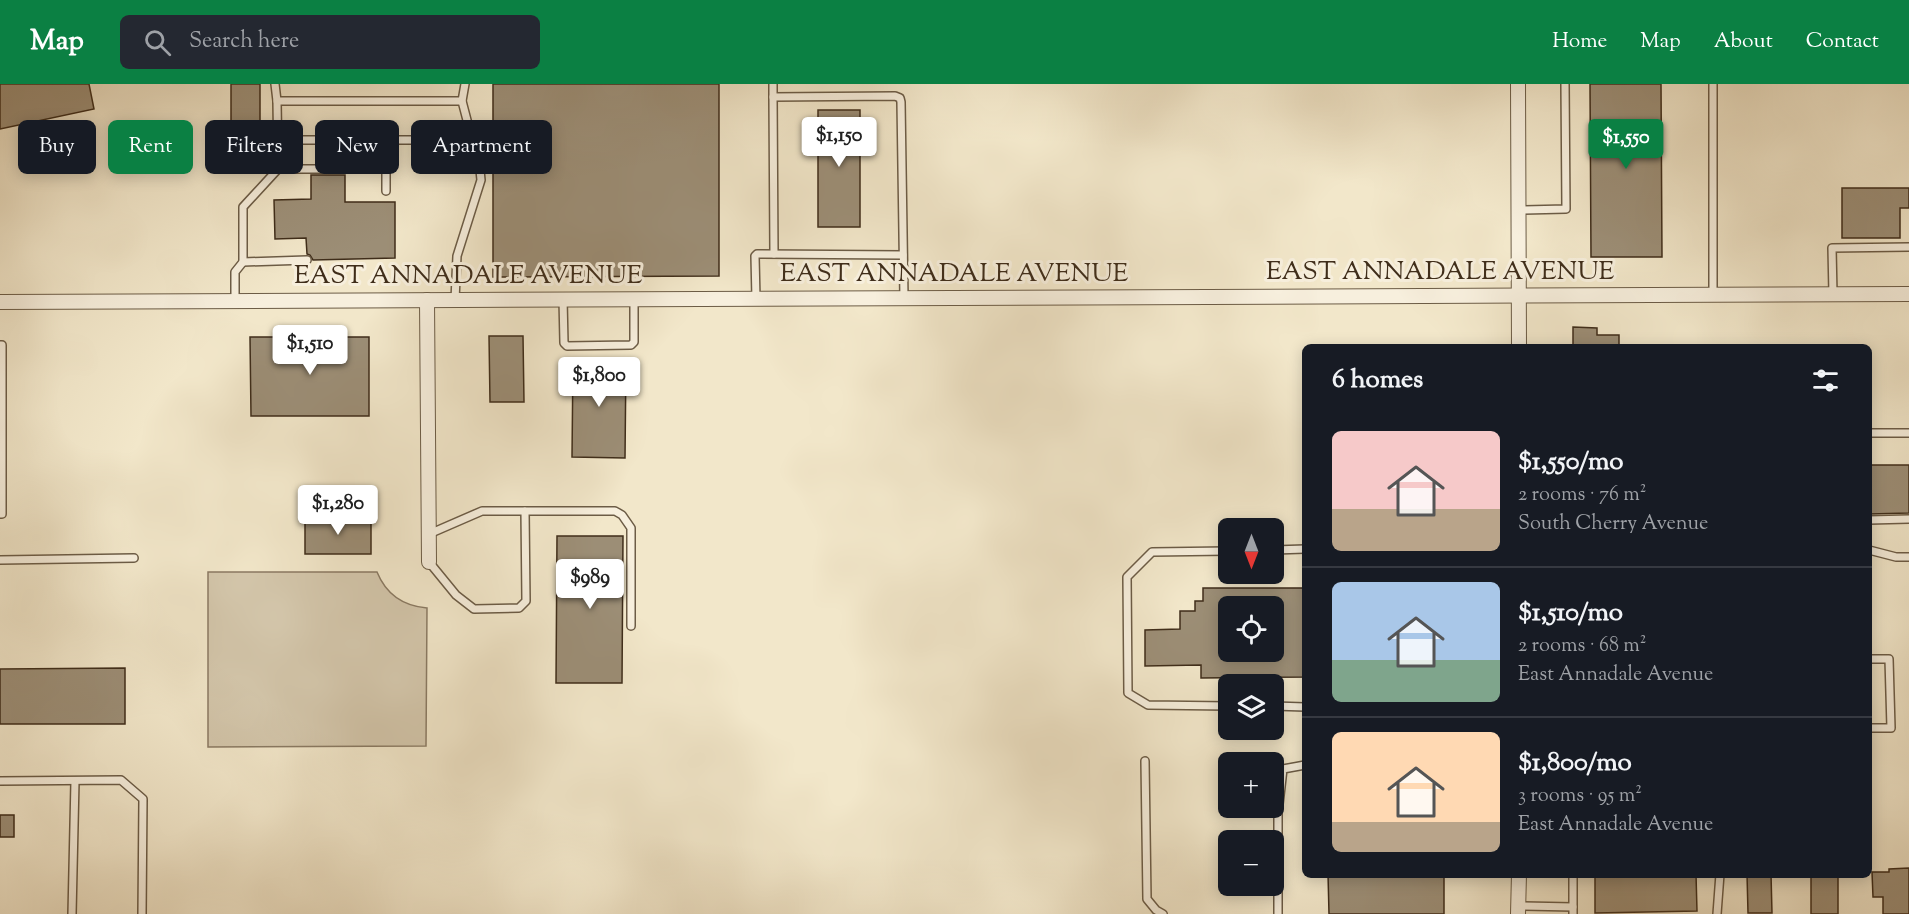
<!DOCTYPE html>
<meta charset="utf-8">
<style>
:root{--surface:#171b24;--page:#242831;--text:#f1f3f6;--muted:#9ea1a6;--line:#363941;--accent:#0b8043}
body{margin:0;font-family:"Sorts Mill Goudy",serif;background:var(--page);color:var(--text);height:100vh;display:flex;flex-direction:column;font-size:22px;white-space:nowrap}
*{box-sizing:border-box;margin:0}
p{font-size:20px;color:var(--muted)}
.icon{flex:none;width:33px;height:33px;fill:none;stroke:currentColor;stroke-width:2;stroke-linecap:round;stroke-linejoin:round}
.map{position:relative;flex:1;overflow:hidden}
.panel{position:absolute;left:1302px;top:260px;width:570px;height:534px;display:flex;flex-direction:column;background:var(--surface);border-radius:9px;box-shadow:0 3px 15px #0003}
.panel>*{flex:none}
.guide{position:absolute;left:18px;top:36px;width:570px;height:54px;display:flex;gap:12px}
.needle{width:39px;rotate:180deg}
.controls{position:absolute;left:1218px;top:434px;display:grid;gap:12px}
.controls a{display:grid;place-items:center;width:66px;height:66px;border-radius:9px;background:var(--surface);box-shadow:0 3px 15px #0003;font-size:30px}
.price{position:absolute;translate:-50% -51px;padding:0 14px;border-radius:6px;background:#fff;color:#222;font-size:20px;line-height:39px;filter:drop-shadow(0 2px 3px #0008)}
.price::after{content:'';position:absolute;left:50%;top:36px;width:18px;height:14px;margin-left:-9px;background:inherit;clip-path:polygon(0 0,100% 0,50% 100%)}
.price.active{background:var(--accent);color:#fff}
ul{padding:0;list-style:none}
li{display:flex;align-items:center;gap:18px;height:150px;padding:0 30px}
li+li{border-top:2px solid var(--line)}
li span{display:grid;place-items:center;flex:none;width:168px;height:120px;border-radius:9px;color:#555}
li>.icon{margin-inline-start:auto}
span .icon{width:72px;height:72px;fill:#fffc;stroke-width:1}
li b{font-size:26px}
h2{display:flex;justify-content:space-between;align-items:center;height:72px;padding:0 30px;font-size:26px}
.chip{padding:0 21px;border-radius:9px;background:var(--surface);box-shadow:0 3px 15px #0003;font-size:21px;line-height:54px}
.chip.active{background:var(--accent);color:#fff}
header{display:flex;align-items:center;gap:36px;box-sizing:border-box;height:84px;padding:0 30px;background:var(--accent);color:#fff}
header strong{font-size:28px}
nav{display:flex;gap:33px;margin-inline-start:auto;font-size:21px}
.search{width:420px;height:54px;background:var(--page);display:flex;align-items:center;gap:15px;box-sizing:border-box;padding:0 21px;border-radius:9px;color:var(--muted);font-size:22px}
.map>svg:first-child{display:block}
.green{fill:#d4c7ac;stroke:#8a7a63;stroke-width:1.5}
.building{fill:#9c8e76;stroke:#3f2d1a;stroke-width:1.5;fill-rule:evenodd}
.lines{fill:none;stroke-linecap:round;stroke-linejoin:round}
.service-casing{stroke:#6c5c46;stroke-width:10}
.minor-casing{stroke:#6c5c46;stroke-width:16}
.service{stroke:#f7efdd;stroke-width:7}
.minor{stroke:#f7efdd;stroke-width:14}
.labels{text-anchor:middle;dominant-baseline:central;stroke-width:6;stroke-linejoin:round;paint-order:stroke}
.street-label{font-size:26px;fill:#3f2d1a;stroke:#f7efdd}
</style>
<header>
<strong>Map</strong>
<div class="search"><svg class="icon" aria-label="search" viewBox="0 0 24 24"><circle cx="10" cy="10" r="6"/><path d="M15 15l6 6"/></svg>Search here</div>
<nav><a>Home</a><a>Map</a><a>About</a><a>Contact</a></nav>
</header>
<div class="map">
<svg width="1909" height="830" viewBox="0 0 1909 830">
<rect width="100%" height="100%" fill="#f2e7ca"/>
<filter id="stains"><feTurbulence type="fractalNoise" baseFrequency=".00333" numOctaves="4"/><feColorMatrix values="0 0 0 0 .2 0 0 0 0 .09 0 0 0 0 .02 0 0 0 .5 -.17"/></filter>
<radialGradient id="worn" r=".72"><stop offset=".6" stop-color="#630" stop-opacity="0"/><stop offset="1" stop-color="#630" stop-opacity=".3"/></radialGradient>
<path class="green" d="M208 488H377C386 510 403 522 427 524L426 662 208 663Z"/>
<g class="building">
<path d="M0 0H89L94 25 0 45Z"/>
<path d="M231 0H260V48H272V76H231Z"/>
<path d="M493 0H719V192L493 193Z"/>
<path d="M1590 0H1661L1662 173H1591Z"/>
<rect x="818" y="26" width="42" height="117"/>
<path d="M311 91H345V118H395V174L313 176 310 171 307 170 306 154 275 155 274 116 311 115Z"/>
<path d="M1842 104H1909V124H1900V154H1842Z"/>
<path d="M1573 243 1597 244V251H1619V262H1573Z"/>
<path d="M489 252H523L524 318H490Z"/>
<path d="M250 253H369V332H251Z"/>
<path d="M573 275H626L625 374 572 373Z"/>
<path d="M1869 381H1909V429L1869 430Z"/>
<rect x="305" y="435" width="66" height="35"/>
<path d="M557 452H623L622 599H556Z"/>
<path d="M1203 504H1305V593L1201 594V581L1145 582V546L1180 545V527H1195V517H1203ZM1228 522H1274V567H1228Z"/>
<path d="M125 584V640H0V585Z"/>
<rect x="0" y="731" width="14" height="22"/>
<path d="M1909 784V830H1883V813H1873L1872 788H1889V785Z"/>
<path d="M1328 790H1444V830H1329Z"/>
<path d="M1595 790H1696L1697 827 1595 829Z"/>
<path d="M1747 790H1771L1772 829H1748Z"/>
<rect x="1811" y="790" width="27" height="40"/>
</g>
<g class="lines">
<g class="service-casing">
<g id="service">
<path d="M773 0V13L895 12 900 14 901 18 904 214"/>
<path d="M1713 0V211"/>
<path d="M773 13 774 170"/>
<path d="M277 17H462"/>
<path d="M278 56H473"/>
<path d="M278 85H386V107"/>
<path d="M1519 126 1566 125 1565 0"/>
<path d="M243 178 307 176"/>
<path d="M1833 210 1832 164 1909 163"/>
<path d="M563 215 564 259 567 262 631 261 634 258V215"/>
<path d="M756 215 755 172 757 170 903 171"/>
<path d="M455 216 457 172 481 96 480 86 462 17 465 0"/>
<path d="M235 217V188L243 178V123L278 85 277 17 275 0"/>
<path d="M0 261H2V430H0"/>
<path d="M1869 349H1909"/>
<path d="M525 427H615L622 431 631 444V542"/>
<path d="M1869 436 1909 435"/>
<path d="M429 450 482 427H525L526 517 519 524 474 525 456 511 429 478"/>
<path d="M1274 466 1305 465"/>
<path d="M1869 466 1896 473H1909"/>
<path d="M1228 467 1152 468 1127 493 1128 609 1148 621 1228 622"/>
<path d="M0 476 134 474"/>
<path d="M1869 575H1889L1891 644H1869"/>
<path d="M1274 622 1305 623"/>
<path d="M1145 677 1147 815 1156 826 1163 830"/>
<path d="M0 697 121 696 143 715 142 830"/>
<path d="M1573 790V830"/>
<path d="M1519 822 1573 823"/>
<path d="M72 830 75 697"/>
<path d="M1278 830V729L1283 685 1305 681"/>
<path d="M1717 830 1720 790"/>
</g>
</g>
<g class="minor-casing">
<g id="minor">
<path d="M1518 0 1519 262"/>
<path d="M427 216 429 478"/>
<path d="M0 218 1909 210"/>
<path d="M1518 830 1519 790"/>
</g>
</g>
<use href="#service" class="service"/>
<use href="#minor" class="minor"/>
</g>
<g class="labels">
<g class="street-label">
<text x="1440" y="188">EAST ANNADALE AVENUE</text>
<text x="954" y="190">EAST ANNADALE AVENUE</text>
<text x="468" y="192">EAST ANNADALE AVENUE</text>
</g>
</g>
<rect width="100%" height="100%" filter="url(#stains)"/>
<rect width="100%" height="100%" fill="url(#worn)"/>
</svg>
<div class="controls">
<a><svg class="needle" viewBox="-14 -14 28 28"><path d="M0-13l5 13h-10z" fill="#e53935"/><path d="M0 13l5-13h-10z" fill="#9ea1a6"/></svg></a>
<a><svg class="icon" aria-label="locate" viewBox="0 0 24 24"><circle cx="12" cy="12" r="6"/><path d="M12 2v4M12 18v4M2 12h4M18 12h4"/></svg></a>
<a><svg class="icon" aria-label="layers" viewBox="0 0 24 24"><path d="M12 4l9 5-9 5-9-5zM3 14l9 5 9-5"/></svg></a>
<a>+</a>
<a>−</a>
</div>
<b class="price" style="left:839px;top:84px">$1,150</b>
<b class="price active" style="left:1626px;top:86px">$1,550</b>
<b class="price" style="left:310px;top:292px">$1,510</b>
<b class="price" style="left:599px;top:324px">$1,800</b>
<b class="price" style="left:338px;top:452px">$1,280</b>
<b class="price" style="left:590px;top:526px">$989</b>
<div class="guide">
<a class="chip">Buy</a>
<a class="chip active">Rent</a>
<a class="chip">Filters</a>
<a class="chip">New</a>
<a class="chip">Apartment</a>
</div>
<section class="panel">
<h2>6 homes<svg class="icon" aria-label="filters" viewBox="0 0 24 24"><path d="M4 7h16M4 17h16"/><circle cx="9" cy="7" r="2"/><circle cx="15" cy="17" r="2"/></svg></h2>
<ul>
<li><span style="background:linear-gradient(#f6c9c9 65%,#b9a48a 0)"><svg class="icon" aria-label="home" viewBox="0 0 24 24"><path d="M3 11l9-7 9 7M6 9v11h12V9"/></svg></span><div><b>$1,550/mo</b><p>2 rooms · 76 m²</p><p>South Cherry Avenue</p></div></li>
<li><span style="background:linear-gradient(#a9c7e8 65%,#7fa58c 0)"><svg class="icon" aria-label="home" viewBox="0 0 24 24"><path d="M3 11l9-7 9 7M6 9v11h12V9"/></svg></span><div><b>$1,510/mo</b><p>2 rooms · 68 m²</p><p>East Annadale Avenue</p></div></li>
<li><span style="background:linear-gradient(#ffd9b3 75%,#b9a48a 0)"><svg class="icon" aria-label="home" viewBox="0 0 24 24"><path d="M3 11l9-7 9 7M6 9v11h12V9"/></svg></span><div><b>$1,800/mo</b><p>3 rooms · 95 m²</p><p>East Annadale Avenue</p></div></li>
</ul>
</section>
</div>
